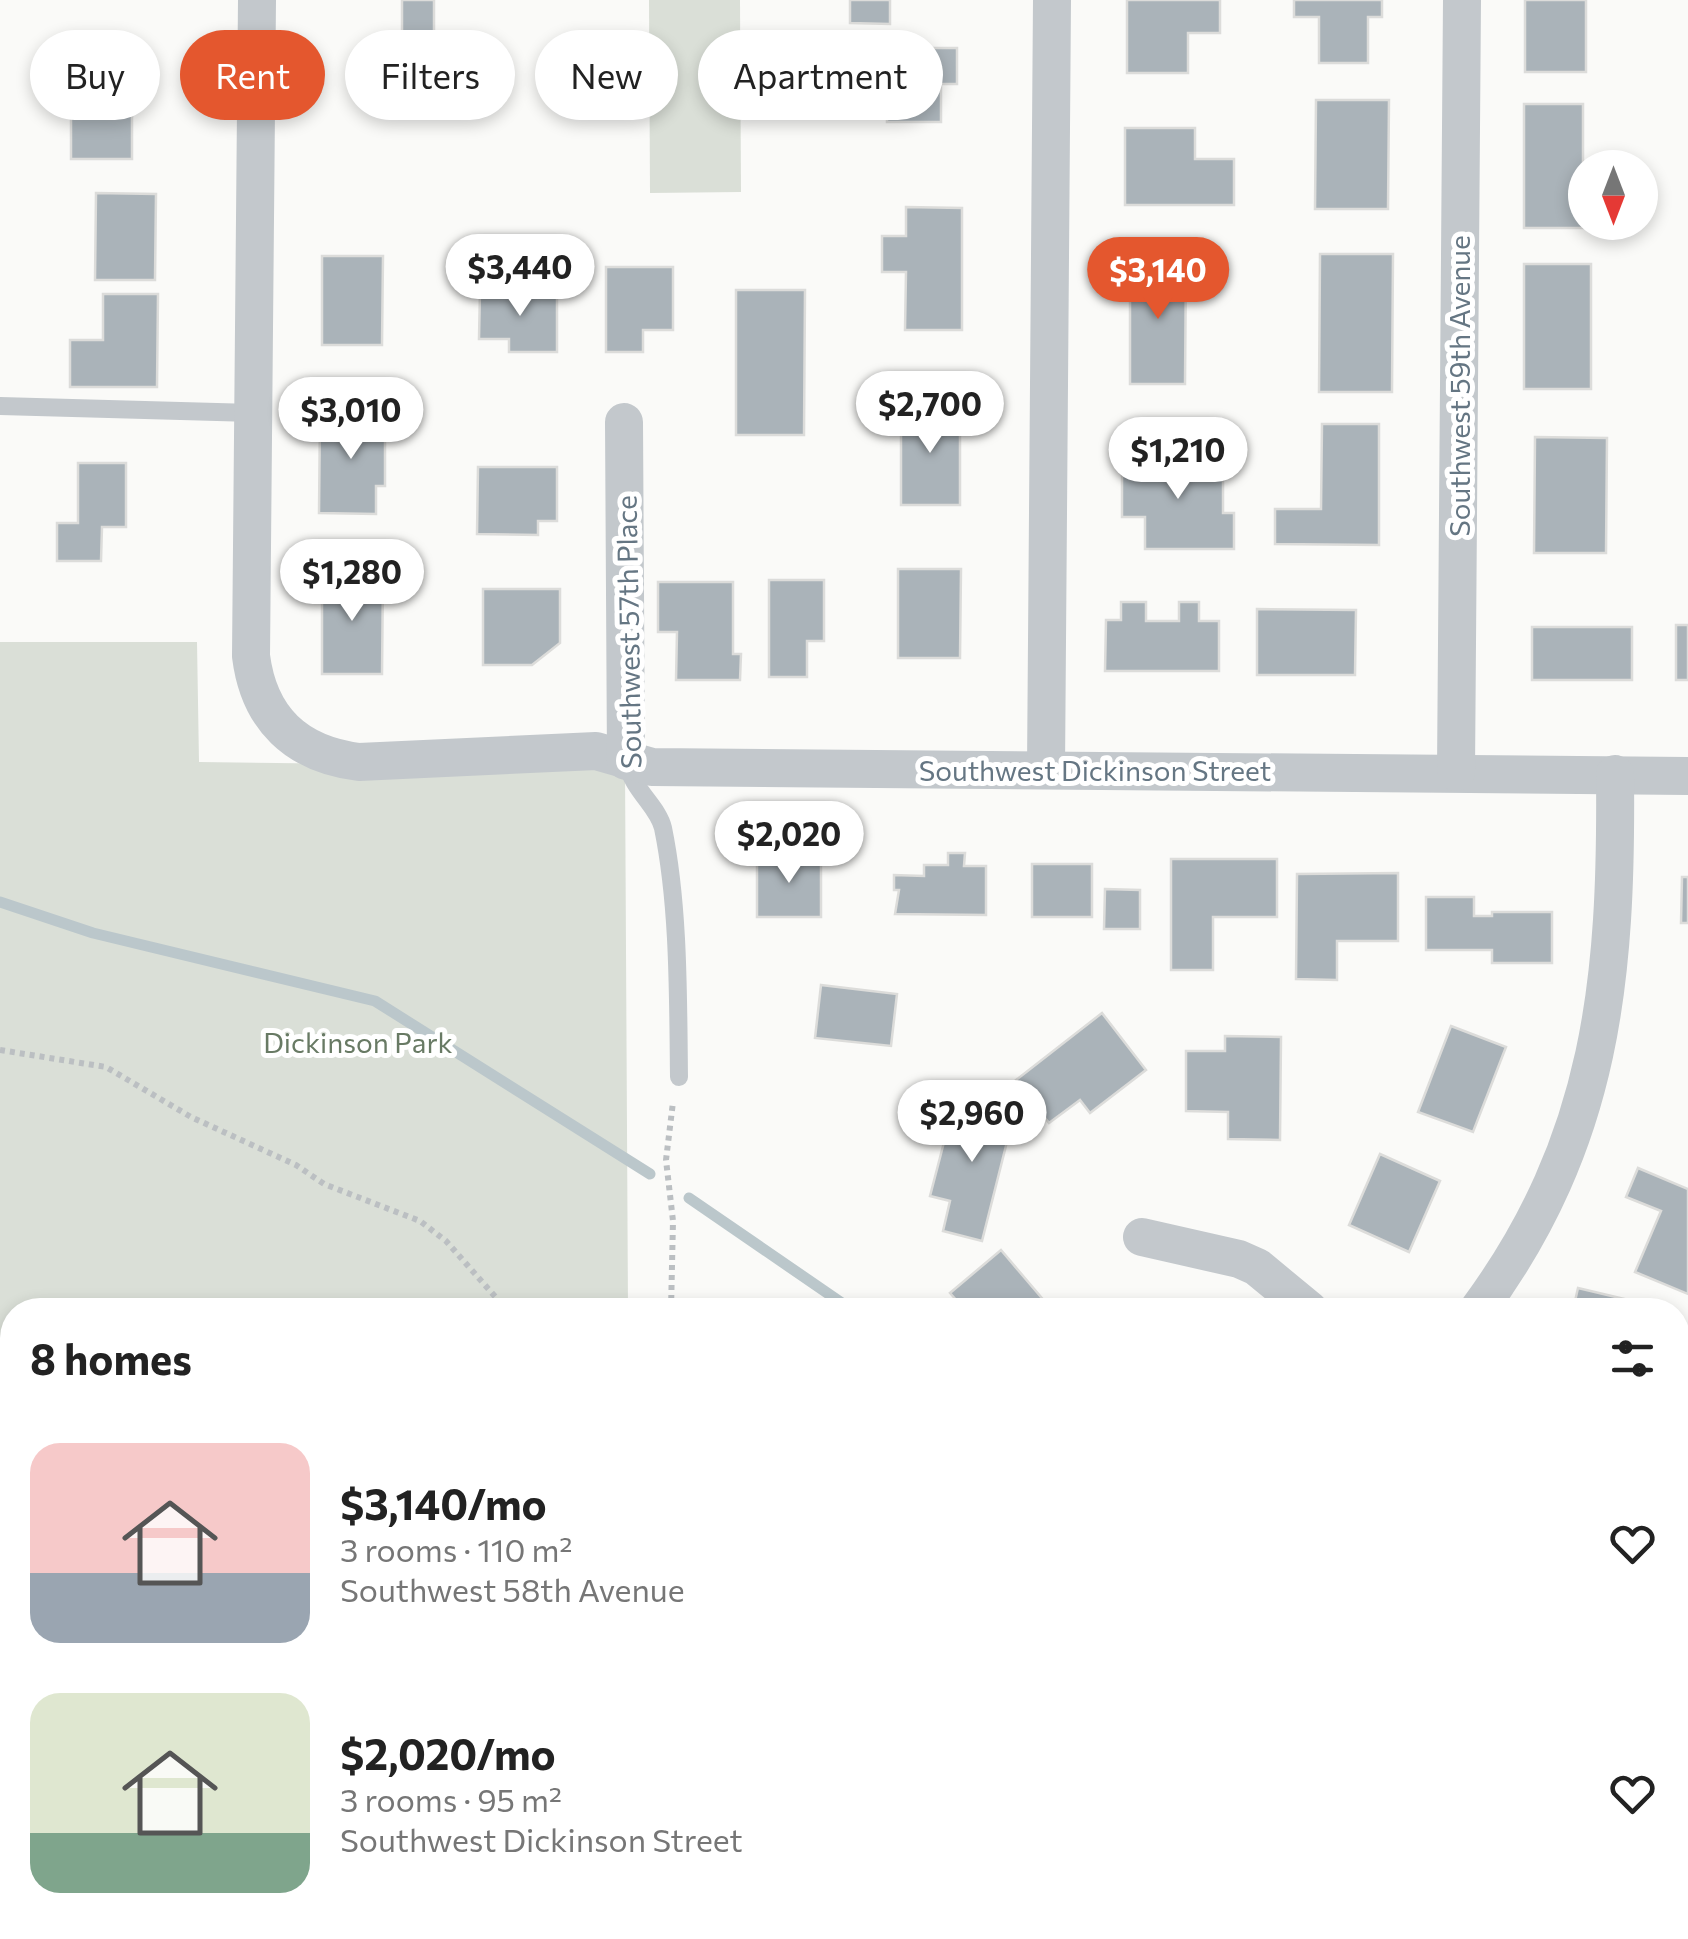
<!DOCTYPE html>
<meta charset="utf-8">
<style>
:root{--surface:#fff;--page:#f2f2f2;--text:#222;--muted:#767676;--accent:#e4572e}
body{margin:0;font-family:Commissioner,sans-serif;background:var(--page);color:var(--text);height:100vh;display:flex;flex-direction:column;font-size:38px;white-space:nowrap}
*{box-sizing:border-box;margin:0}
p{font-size:32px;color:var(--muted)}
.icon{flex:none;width:55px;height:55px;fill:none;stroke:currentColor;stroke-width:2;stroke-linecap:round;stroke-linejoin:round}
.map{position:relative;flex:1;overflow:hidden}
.details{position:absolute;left:0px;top:1298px;width:1690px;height:642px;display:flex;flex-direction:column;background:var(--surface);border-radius:40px 40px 0 0;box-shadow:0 5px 15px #0003}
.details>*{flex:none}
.guide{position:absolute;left:30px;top:30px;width:1000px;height:90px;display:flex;gap:20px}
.needle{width:65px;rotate:180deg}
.fabs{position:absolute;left:1568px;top:150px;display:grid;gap:20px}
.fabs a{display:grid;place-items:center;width:90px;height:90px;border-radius:50%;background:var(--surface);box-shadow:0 5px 15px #0003;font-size:50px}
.price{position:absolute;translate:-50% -85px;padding:0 22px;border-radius:35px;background:#fff;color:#222;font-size:32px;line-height:65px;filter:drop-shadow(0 2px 5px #0008)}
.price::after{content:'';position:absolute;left:50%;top:60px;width:30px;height:22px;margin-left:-15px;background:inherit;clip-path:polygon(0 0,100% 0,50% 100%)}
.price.on{background:var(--accent);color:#fff}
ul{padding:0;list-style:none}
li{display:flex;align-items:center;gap:30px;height:250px;padding:0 30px}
li span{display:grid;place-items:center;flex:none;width:280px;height:200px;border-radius:30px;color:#555}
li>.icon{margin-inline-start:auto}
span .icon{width:120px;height:120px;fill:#fffc;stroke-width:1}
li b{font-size:42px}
h2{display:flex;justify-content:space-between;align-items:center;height:120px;padding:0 30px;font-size:42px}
.pill{padding:0 35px;border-radius:45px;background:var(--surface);box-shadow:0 5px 15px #0003;font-size:35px;line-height:90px}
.pill.on{background:var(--accent);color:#fff}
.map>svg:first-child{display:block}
.green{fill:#dadfd7}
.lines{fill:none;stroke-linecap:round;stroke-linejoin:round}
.stream{stroke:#bbc7cb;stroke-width:11}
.building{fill:#aab3b9;stroke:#dcdcda;stroke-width:2.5}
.path{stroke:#bbbfc2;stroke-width:6;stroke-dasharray:5 5;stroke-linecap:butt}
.lane{stroke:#c3c8cc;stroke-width:18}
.street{stroke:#c3c8cc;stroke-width:38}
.labels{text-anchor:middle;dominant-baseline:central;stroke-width:10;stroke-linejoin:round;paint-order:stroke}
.street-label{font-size:28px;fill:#657683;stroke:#fff}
.park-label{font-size:28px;fill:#687a64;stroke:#fff}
</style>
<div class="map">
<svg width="1688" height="1939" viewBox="0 0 1688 1939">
<rect width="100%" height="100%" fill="#fafaf8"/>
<g class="green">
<path d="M649 0H740L741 192 650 193Z"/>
<path d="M0 642H197L199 762 625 767 628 1310H12V1928H631L632 1939H0Z"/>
</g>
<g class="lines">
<g class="stream">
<path d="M0 902 93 933 375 1001 650 1174"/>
<path d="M689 1198 852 1310"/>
<path d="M1678 1669 1688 1668"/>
<path d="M1423 1939 1429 1928"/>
</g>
</g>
<g class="building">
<path d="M402 0H434V32H453L452 63H434V100H381V47H402Z"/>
<path d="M850 0H890V24L850 23Z"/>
<path d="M1127 0H1220V33H1188V73H1127Z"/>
<path d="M1294 0H1382V17H1368V63H1319V17H1294Z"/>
<rect x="1525" y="0" width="61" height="72"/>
<path d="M888 48H957V84H941V122H887Z"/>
<rect x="71" y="66" width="61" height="93"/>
<path d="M1316 100H1389L1388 209H1315Z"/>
<rect x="1524" y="104" width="59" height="124"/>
<path d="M1125 128H1195V159H1234V205H1125Z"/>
<path d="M96 193 156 194 155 280H95Z"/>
<path d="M906 207 962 208V330H905L906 272H882V236H906Z"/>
<path d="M1320 254H1393L1392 392H1319Z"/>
<path d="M322 256H383L382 345H322Z"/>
<path d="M1130 260H1186L1185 384H1130Z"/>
<rect x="1524" y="264" width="67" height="125"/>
<path d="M606 267H673V330H643V352H606Z"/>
<path d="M480 290H557V352H509V339H479Z"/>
<path d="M736 290H805L804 435H736Z"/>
<path d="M103 294H158L157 387H70V340H103Z"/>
<rect x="901" y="407" width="59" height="98"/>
<path d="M320 413H385V486H376V514L319 513Z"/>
<path d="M1322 424H1379V545L1275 544V509H1321Z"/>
<path d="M1535 437 1607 438 1606 553H1534Z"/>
<path d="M1122 457H1223V513H1234V549H1145V517H1122Z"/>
<path d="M78 463H126V527H102L101 561H57V523H78Z"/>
<path d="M478 467H557V521H538V535L477 534Z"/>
<path d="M898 569H961L960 658H898Z"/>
<path d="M322 575H383L382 674H322Z"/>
<path d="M769 580H824V641H807V677H769Z"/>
<path d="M658 582H733V654H741L740 680H676L677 632H658Z"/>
<path d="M483 589H560V643L532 665H483Z"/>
<path d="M1121 602H1146V621H1179V602H1199V621H1219V671H1105L1106 620H1121Z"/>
<path d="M1257 609 1356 610 1355 675H1257Z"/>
<rect x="1676" y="625" width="12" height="55"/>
<rect x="1532" y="627" width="100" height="53"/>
<path d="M948 853H965L964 866H986V915L895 914 899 890H894V875L924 876V865H948Z"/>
<rect x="757" y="856" width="64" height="61"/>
<path d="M1171 859H1277V917H1213V970H1171Z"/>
<rect x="1032" y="864" width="60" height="53"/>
<path d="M1398 873V941H1337V980L1296 979 1297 874Z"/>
<path d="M1682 877H1688V923H1681Z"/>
<path d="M1105 889 1140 890V929H1104Z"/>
<path d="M1426 897H1474V916H1492V912H1552V963H1492V950H1426Z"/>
<path d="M821 985 897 994 891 1046 815 1038Z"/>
<path d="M1102 1013 1146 1070 1090 1113 1080 1100 1049 1123 1016 1080Z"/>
<path d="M1451 1026 1506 1047 1473 1132 1418 1112Z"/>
<path d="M1225 1036 1281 1037 1280 1140 1228 1139V1112L1186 1111V1051H1225Z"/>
<path d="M956 1096 1015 1110 982 1241 943 1231 950 1201 930 1196Z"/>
<path d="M1380 1154 1440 1181 1409 1252 1349 1225Z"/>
<path d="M1638 1168 1688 1189V1294L1635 1272 1661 1211 1626 1197Z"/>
<path d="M1001 1250 1052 1310H965L950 1293Z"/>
<path d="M1578 1288 1641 1303 1640 1310H1573Z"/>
<path d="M1685 1515 1688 1592 1678 1594V1517Z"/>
<rect x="746" y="1928" width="79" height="2"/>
</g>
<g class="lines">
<g class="path">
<path d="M0 1050 106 1067 191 1117 296 1165 324 1184 420 1221 446 1241 507 1310"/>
<path d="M671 1310 673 1221 666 1160 673 1102"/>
</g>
<g class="lane">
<path d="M0 406 253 413"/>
<path d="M626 761C633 791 658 806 663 828 679 906 678 997 679 1077"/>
</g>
<g class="street">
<path d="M257 0 251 656C259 719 296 754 359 762L596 751 652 767 1688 776"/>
<path d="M624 422 626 761"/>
<path d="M1046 769 1052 0"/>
<path d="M1456 772 1462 0"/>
<path d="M1142 1237 1239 1259 1257 1267 1309 1310"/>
<path d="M1478 1310C1603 1140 1617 978 1615 774"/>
<path d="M1678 1717H1688"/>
<path d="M678 1928 679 1939"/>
</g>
</g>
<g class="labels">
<g class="street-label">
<text transform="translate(1459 386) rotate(-90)">Southwest 59th Avenue</text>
<text transform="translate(628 632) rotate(-91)">Southwest 57th Place</text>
<text x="1095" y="770">Southwest Dickinson Street</text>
</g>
<g class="park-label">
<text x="358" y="1042">Dickinson Park</text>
</g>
</g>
</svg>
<div class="fabs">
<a><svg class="needle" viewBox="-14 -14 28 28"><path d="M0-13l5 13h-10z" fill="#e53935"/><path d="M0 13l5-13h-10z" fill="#767676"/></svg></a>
</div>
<b class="price" style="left:520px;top:319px">$3,440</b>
<b class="price on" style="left:1158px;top:322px">$3,140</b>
<b class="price" style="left:930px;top:456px">$2,700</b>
<b class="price" style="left:351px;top:462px">$3,010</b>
<b class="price" style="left:1178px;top:502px">$1,210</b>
<b class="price" style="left:352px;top:624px">$1,280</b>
<b class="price" style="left:789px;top:886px">$2,020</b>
<b class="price" style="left:972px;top:1165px">$2,960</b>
<div class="guide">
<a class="pill">Buy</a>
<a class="pill on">Rent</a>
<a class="pill">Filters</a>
<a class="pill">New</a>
<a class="pill">Apartment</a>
</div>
<section class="details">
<h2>8 homes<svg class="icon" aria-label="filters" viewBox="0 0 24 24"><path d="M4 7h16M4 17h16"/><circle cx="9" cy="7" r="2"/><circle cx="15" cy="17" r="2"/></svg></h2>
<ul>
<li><span style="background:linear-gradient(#f6c9c9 65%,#9aa5b1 0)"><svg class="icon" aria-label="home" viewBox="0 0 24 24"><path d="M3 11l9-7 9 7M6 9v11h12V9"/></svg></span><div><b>$3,140/mo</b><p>3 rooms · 110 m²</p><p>Southwest 58th Avenue</p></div><svg class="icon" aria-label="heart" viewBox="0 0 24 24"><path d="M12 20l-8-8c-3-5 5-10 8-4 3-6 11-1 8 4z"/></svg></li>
<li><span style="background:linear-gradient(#dfe7d0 70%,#7fa58c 0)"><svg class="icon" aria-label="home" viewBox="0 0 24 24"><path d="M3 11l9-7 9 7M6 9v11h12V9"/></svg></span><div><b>$2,020/mo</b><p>3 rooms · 95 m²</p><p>Southwest Dickinson Street</p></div><svg class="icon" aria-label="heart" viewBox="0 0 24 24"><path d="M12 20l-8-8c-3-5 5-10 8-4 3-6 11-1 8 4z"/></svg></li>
</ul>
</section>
</div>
